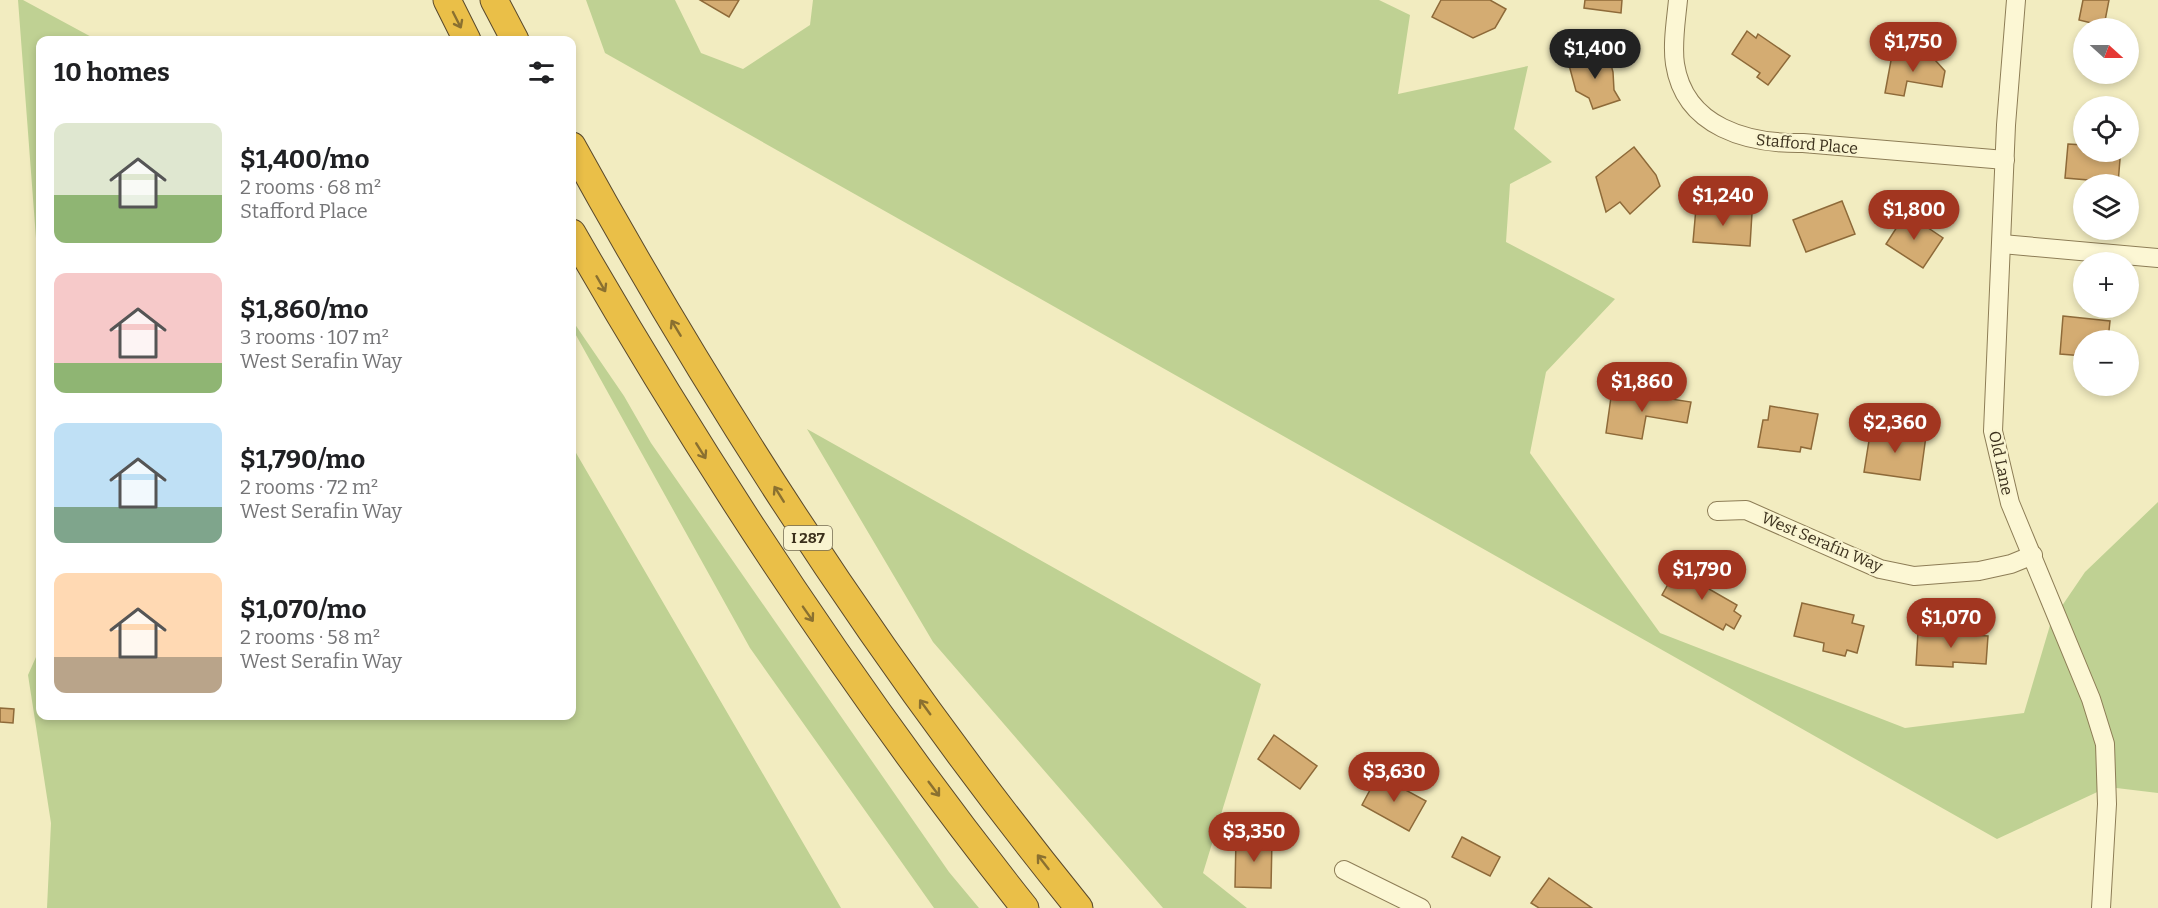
<!DOCTYPE html>
<meta charset="utf-8">
<style>
:root{--surface:#fff;--page:#f2f2f2;--text:#202124;--muted:#757577;--accent:#a23620}
body{margin:0;font-family:Bitter,serif;background:var(--page);color:var(--text);height:100vh;display:flex;flex-direction:column;font-size:22px;white-space:nowrap}
*{box-sizing:border-box;margin:0}
p{font-size:20px;color:var(--muted)}
.icon{flex:none;width:33px;height:33px;fill:none;stroke:currentColor;stroke-width:2;stroke-linecap:round;stroke-linejoin:round}
.map{position:relative;flex:1;overflow:hidden}
.details{position:absolute;left:36px;top:36px;width:540px;height:684px;display:flex;flex-direction:column;background:var(--surface);border-radius:12px;box-shadow:0 3px 9px #0003}
.details>*{flex:none}
.needle{width:39px;rotate:111deg}
.tools{position:absolute;left:2073px;top:18px;display:grid;gap:12px}
.tools a{display:grid;place-items:center;width:66px;height:66px;border-radius:50%;background:var(--surface);box-shadow:0 3px 9px #0003;font-size:30px}
.price{position:absolute;translate:-50% -51px;padding:0 14px;border-radius:21px;background:var(--accent);color:#fff;font-size:20px;line-height:39px;filter:drop-shadow(0 2px 3px #0008)}
.price::after{content:'';position:absolute;left:50%;top:36px;width:18px;height:14px;margin-left:-9px;background:inherit;clip-path:polygon(0 0,100% 0,50% 100%)}
.price.selected{background:#222;color:#fff}
ul{padding:0;list-style:none}
li{display:flex;align-items:center;gap:18px;height:150px;padding:0 18px}
li span{display:grid;place-items:center;flex:none;width:168px;height:120px;border-radius:12px;color:#555}
li>.icon{margin-inline-start:auto}
span .icon{width:72px;height:72px;fill:#fffc;stroke-width:1}
li b{font-size:26px}
h2{display:flex;justify-content:space-between;align-items:center;height:72px;padding:0 18px;font-size:26px}
.map>svg:first-child{display:block}
.green{fill:#bfd193}
.building{fill:#d4ac72;stroke:#8e6a39;stroke-width:1.5}
.lines{fill:none;stroke-linecap:round;stroke-linejoin:round}
.minor-casing{stroke:#8d7d56;stroke-width:20}
.highway-casing{stroke:#5a492b;stroke-width:29}
.minor{stroke:#fcf7d4;stroke-width:18}
.highway{stroke:#eabf48;stroke-width:27}
.oneway{stroke:#8a7030}
.labels{text-anchor:middle;dominant-baseline:central;stroke-width:4.5;stroke-linejoin:round;paint-order:stroke}
.shield{fill:#f9f4d0;stroke:#746b52;stroke-width:1.5}
.shield-label{font-size:15px;font-weight:bold;fill:#3b301c}
.street-label{font-size:16px;fill:#3b301c;stroke:#f9f4d0}
</style>
<div class="map">
<svg width="2158" height="908" viewBox="0 0 2158 908">
<rect width="100%" height="100%" fill="#f2ecc0"/>
<g class="green">
<path d="M18 0H23L97 40H40V291Z"/>
<path d="M586 0H675L701 53 743 69 810 25 813 0H1379L1410 15 1398 94 1528 66 1514 129 1552 162 1510 184 1506 242 1615 299 1546 372 1530 453 1660 633 1905 728 2024 713 2051 622 2085 572 2158 502V793L2108 787 1997 839 605 53Z"/>
<path d="M572 320 624 396 651 443 949 872 979 908H934L750 648 572 328Z"/>
<path d="M807 429 1261 684 1203 873 1247 908H1163L933 642Z"/>
<path d="M572 446 841 908H47L51 823 28 675 40 648V716H572Z"/>
</g>
<g class="building">
<path d="M700 0H739L729 17Z"/>
<path d="M1441 0H1490L1506 9 1495 28 1473 38 1432 17Z"/>
<path d="M1585 0H1622L1621 13 1584 8Z"/>
<path d="M2083 0H2109L2104 26 2079 20Z"/>
<path d="M1747 31 1756 38 1758 34 1790 56 1768 85 1757 77 1760 73 1732 54Z"/>
<path d="M1914 44 1924 57 1935 60 1945 71 1942 87 1907 81 1904 96 1885 93 1892 55 1912 58Z"/>
<path d="M1608 53 1613 72 1614 90 1620 100 1593 109 1589 98 1576 91 1569 65Z"/>
<path d="M2068 144 2084 145V152H2104V158L2120 159 2118 184H2100V181L2065 178Z"/>
<path d="M1634 147 1656 175 1660 186 1630 214 1620 202 1606 212 1596 177Z"/>
<path d="M1842 201 1855 234 1806 252 1793 220Z"/>
<path d="M1696 208 1752 213 1750 246 1693 242Z"/>
<path d="M1906 213 1943 238 1923 268 1886 244Z"/>
<path d="M2063 316 2110 321 2108 340H2084V356L2060 354Z"/>
<path d="M1612 390 1691 402 1687 423 1646 416 1642 439 1606 433Z"/>
<path d="M1770 406 1818 414 1811 449 1801 447 1800 452 1758 447 1763 420H1768Z"/>
<path d="M1871 428 1926 436 1920 480 1864 472Z"/>
<path d="M1676 570 1737 605 1734 611 1741 616 1734 629 1726 624 1723 630 1662 595Z"/>
<path d="M1802 603 1854 615 1852 623 1864 626 1857 653 1847 650 1845 656 1823 651 1824 643 1794 636Z"/>
<path d="M1918 632 1988 636 1986 664 1953 662V667L1916 665Z"/>
<path d="M0 708 14 709 13 723 0 722Z"/>
<path d="M1274 735 1317 766 1300 789 1258 759Z"/>
<path d="M1378 775 1426 801 1409 831 1362 805Z"/>
<path d="M1462 837 1500 857 1490 876 1452 857Z"/>
<path d="M1236 838 1272 839 1271 888 1235 887Z"/>
<path d="M1549 878 1592 908H1539L1531 903Z"/>
</g>
<g class="lines">
<g class="minor-casing">
<g id="minor">
<path d="M1678 0C1676 21 1672 44 1675 64 1685 128 1749 144 1803 143L2005 160"/>
<path d="M2016 0 2006 125 1993 431 2010 503 2091 699 2105 744 2107 804 2101 908"/>
<path d="M2002 244 2158 258"/>
<path d="M1717 511 1746 510 1880 569 1914 576 1979 571 2011 564 2033 555"/>
<path d="M1344 870 1421 908"/>
</g>
</g>
<g class="highway-casing">
<g id="highway">
<path d="M447 0 467 40"/>
<path d="M494 0 515 40"/>
<path d="M572 146C719 413 887 671 1079 908"/>
<path d="M572 233C707 468 856 695 1025 908"/>
</g>
</g>
<use href="#minor" class="minor"/>
<use href="#highway" class="highway"/>
</g>
<defs><path id="oneway-shaft" d="M-6 0H5M1.5-3L5.5 0L1.5 3" fill="none" stroke-width="1.6" stroke-linecap="round" stroke-linejoin="round" transform="scale(1.5)"/></defs>
<g class="oneway">
<use href="#oneway-shaft" transform="translate(457 20) rotate(63)"/>
<use href="#oneway-shaft" transform="translate(601 284) rotate(60)"/>
<use href="#oneway-shaft" transform="translate(676 328) rotate(-121)"/>
<use href="#oneway-shaft" transform="translate(701 451) rotate(58)"/>
<use href="#oneway-shaft" transform="translate(779 494) rotate(-122)"/>
<use href="#oneway-shaft" transform="translate(808 614) rotate(55)"/>
<use href="#oneway-shaft" transform="translate(925 707) rotate(-126)"/>
<use href="#oneway-shaft" transform="translate(934 789) rotate(53)"/>
<use href="#oneway-shaft" transform="translate(1043 862) rotate(-128)"/>
</g>
<g class="labels">
<rect class="shield" x="784" y="526" width="48" height="24" rx="4.5"/>
<g class="shield-label">
<text x="808" y="538">I 287</text>
</g>
<g class="street-label">
<text transform="translate(1807 144) rotate(5)">Stafford Place</text>
<text transform="translate(2001 463) rotate(78)">Old Lane</text>
<text transform="translate(1822 542) rotate(23)">West Serafin Way</text>
</g>
</g>
</svg>
<div class="tools">
<a><svg class="needle" viewBox="-14 -14 28 28"><path d="M0-13l5 13h-10z" fill="#e53935"/><path d="M0 13l5-13h-10z" fill="#757577"/></svg></a>
<a><svg class="icon" aria-label="locate" viewBox="0 0 24 24"><circle cx="12" cy="12" r="6"/><path d="M12 2v4M12 18v4M2 12h4M18 12h4"/></svg></a>
<a><svg class="icon" aria-label="layers" viewBox="0 0 24 24"><path d="M12 4l9 5-9 5-9-5zM3 14l9 5 9-5"/></svg></a>
<a>+</a>
<a>−</a>
</div>
<b class="price" style="left:1913px;top:73px">$1,750</b>
<b class="price selected" style="left:1595px;top:80px">$1,400</b>
<b class="price" style="left:1723px;top:227px">$1,240</b>
<b class="price" style="left:1914px;top:241px">$1,800</b>
<b class="price" style="left:1642px;top:413px">$1,860</b>
<b class="price" style="left:1895px;top:454px">$2,360</b>
<b class="price" style="left:1702px;top:601px">$1,790</b>
<b class="price" style="left:1951px;top:649px">$1,070</b>
<b class="price" style="left:1394px;top:803px">$3,630</b>
<b class="price" style="left:1254px;top:863px">$3,350</b>
<section class="details">
<h2>10 homes<svg class="icon" aria-label="filters" viewBox="0 0 24 24"><path d="M4 7h16M4 17h16"/><circle cx="9" cy="7" r="2"/><circle cx="15" cy="17" r="2"/></svg></h2>
<ul>
<li><span style="background:linear-gradient(#dfe7d0 60%,#8fb573 0)"><svg class="icon" aria-label="home" viewBox="0 0 24 24"><path d="M3 11l9-7 9 7M6 9v11h12V9"/></svg></span><div><b>$1,400/mo</b><p>2 rooms · 68 m²</p><p>Stafford Place</p></div></li>
<li><span style="background:linear-gradient(#f6c9c9 75%,#8fb573 0)"><svg class="icon" aria-label="home" viewBox="0 0 24 24"><path d="M3 11l9-7 9 7M6 9v11h12V9"/></svg></span><div><b>$1,860/mo</b><p>3 rooms · 107 m²</p><p>West Serafin Way</p></div></li>
<li><span style="background:linear-gradient(#bfe0f5 70%,#7fa58c 0)"><svg class="icon" aria-label="home" viewBox="0 0 24 24"><path d="M3 11l9-7 9 7M6 9v11h12V9"/></svg></span><div><b>$1,790/mo</b><p>2 rooms · 72 m²</p><p>West Serafin Way</p></div></li>
<li><span style="background:linear-gradient(#ffd9b3 70%,#b9a48a 0)"><svg class="icon" aria-label="home" viewBox="0 0 24 24"><path d="M3 11l9-7 9 7M6 9v11h12V9"/></svg></span><div><b>$1,070/mo</b><p>2 rooms · 58 m²</p><p>West Serafin Way</p></div></li>
</ul>
</section>
</div>
